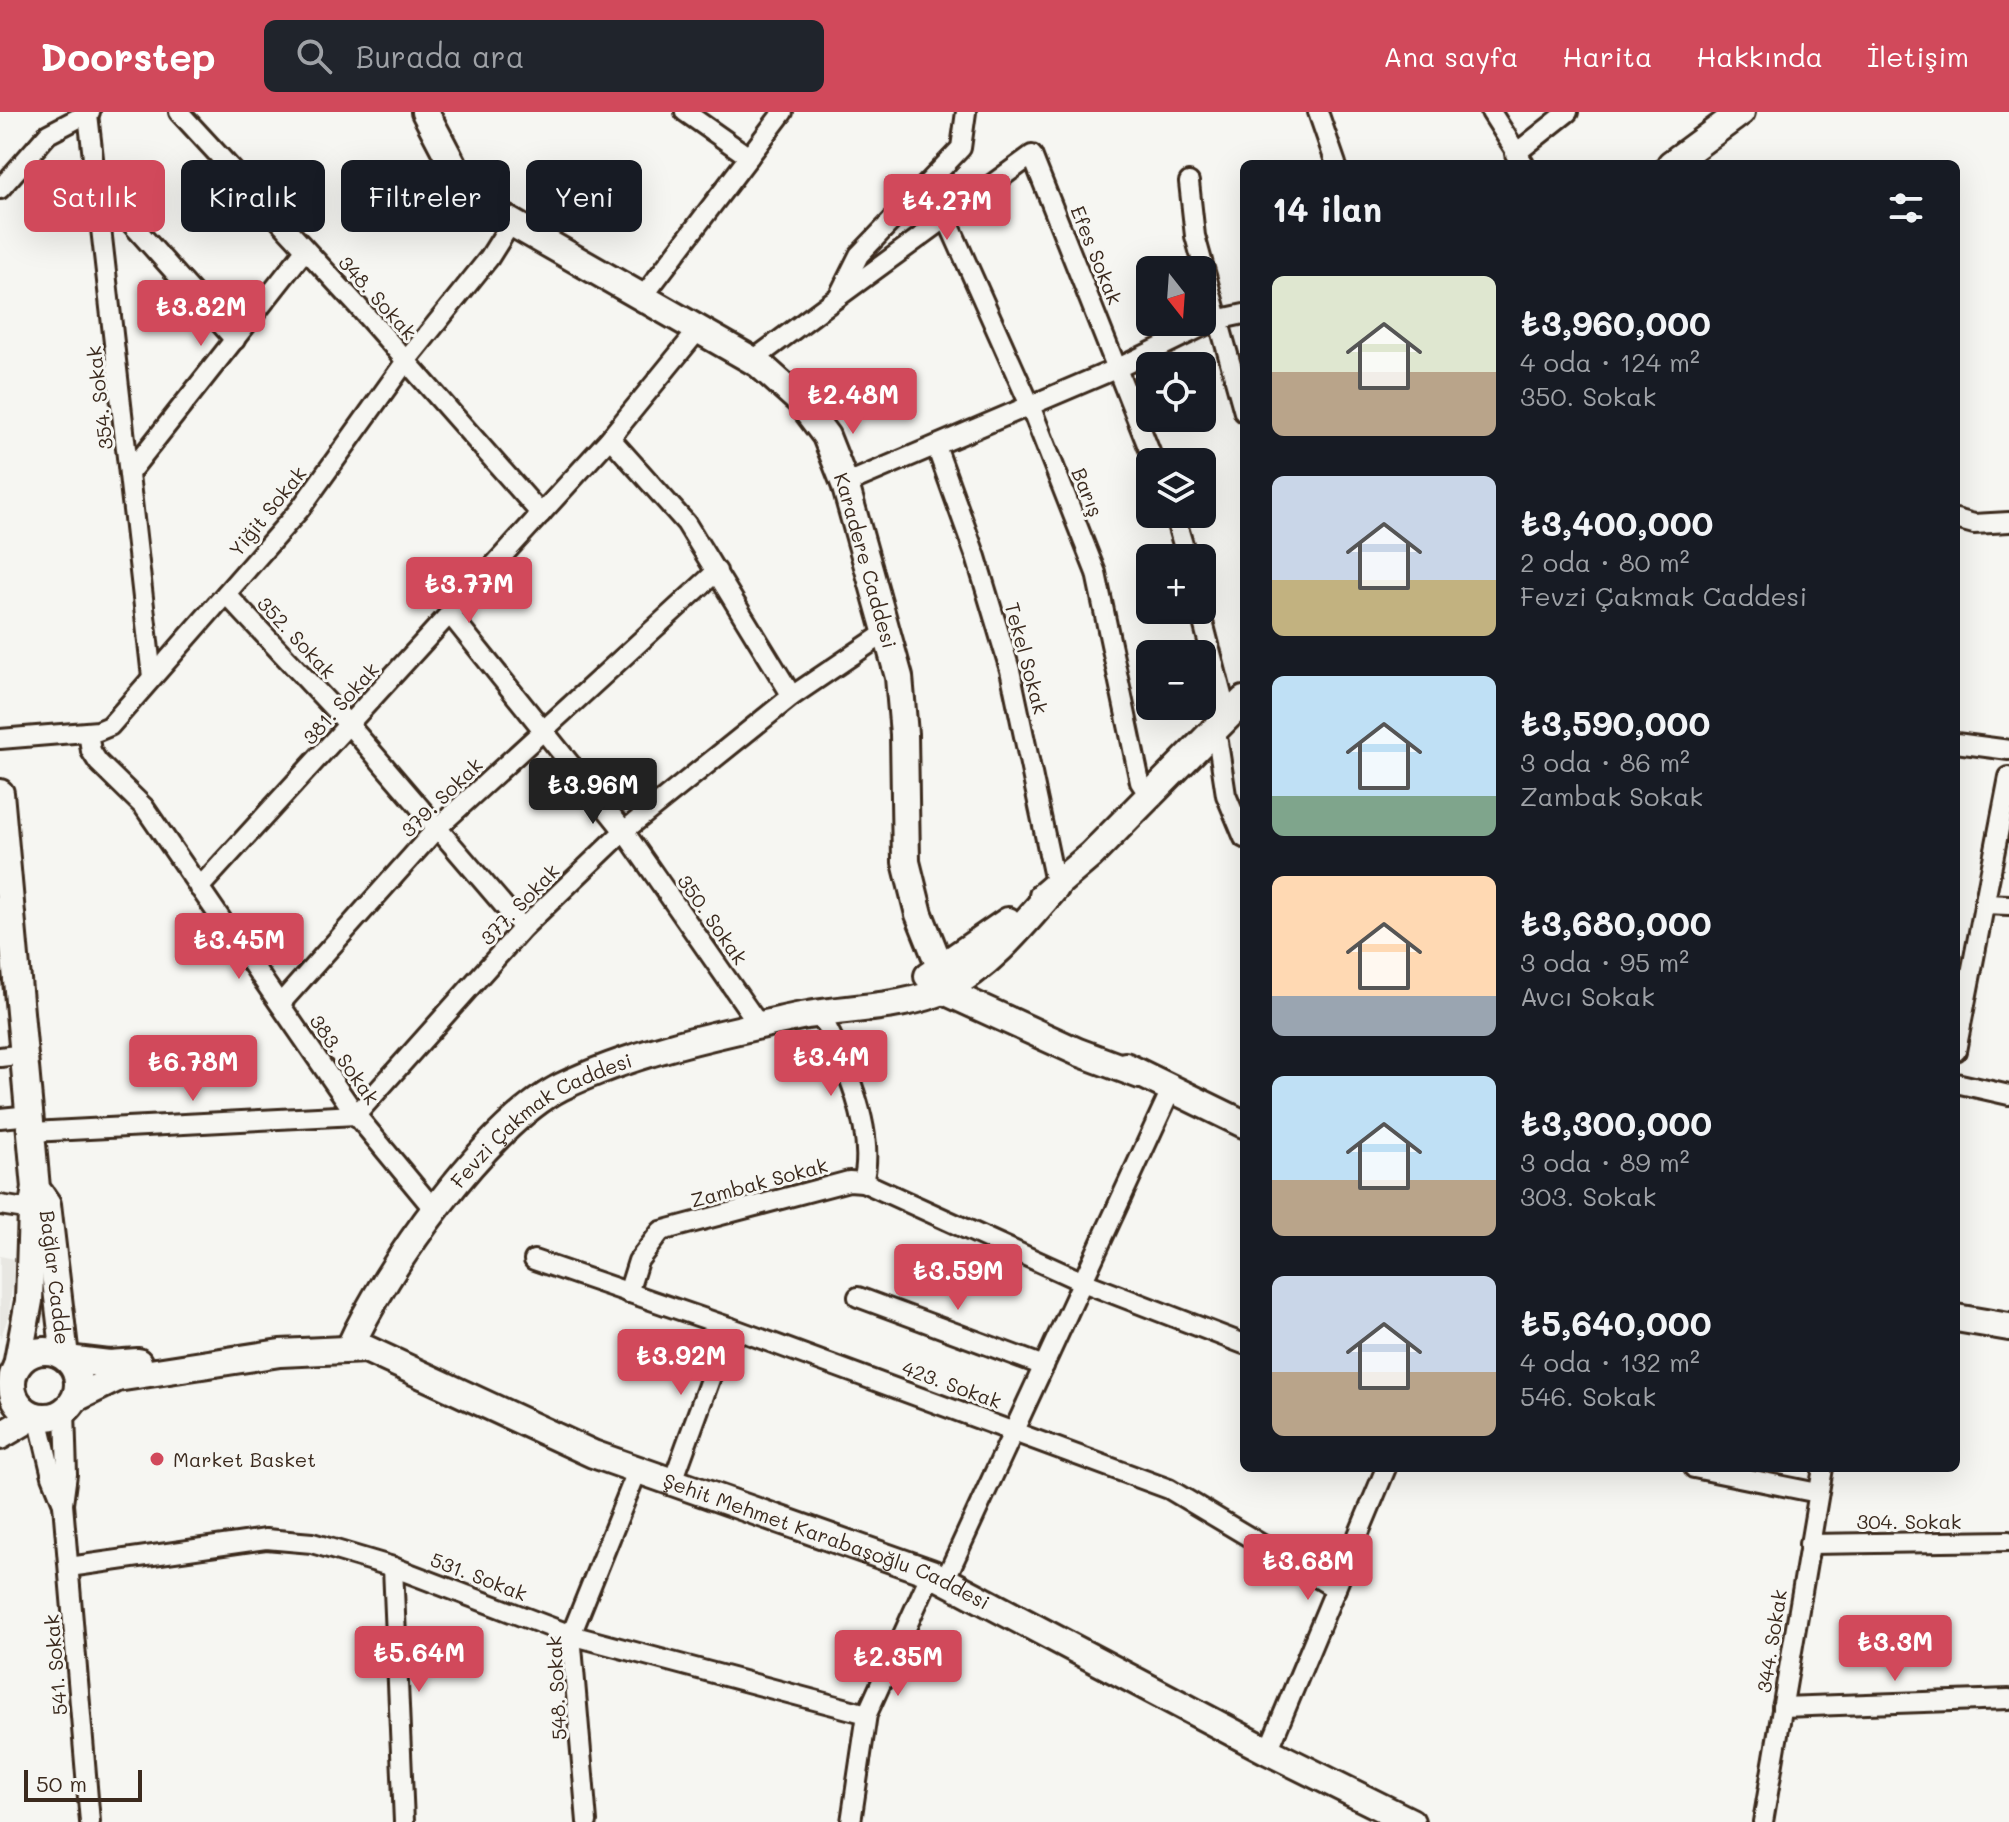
<!DOCTYPE html>
<html lang="tr">
<meta charset="utf-8">
<style>
:root{--surface:#171b24;--page:#20242c;--text:#f1f3f6;--muted:#9ea1a6;--accent:#d1495b}
body{margin:0;font-family:Mali,sans-serif;background:var(--page);color:var(--text);height:100vh;display:flex;flex-direction:column;font-size:30px;white-space:nowrap}
*{box-sizing:border-box;margin:0}
p{font-size:26px;color:var(--muted)}
.icon{flex:none;width:44px;height:44px;fill:none;stroke:currentColor;stroke-width:2;stroke-linecap:round;stroke-linejoin:round}
.map{position:relative;flex:1;overflow:hidden}
.sheet{position:absolute;left:1240px;top:48px;width:720px;height:1312px;display:flex;flex-direction:column;background:var(--surface);border-radius:12px;box-shadow:0 8px 32px #0002}
.sheet>*{flex:none}
.banner{position:absolute;left:24px;top:48px;width:760px;height:72px;display:flex;gap:16px}
.needle{width:52px;rotate:163deg}
.tools{position:absolute;left:1136px;top:144px;display:grid;gap:16px}
.tools a{display:grid;place-items:center;width:80px;height:80px;border-radius:12px;background:var(--surface);box-shadow:0 8px 32px #0002;font-size:40px}
.scale{position:absolute;left:24px;bottom:20px;width:118px;box-sizing:border-box;padding-left:8px;border:4px solid #3b2a1e;border-top:0;font-size:22px;line-height:28px;white-space:nowrap;color:#3b2a1e;-webkit-text-stroke:6px #f6f6f2;paint-order:stroke}
.price{position:absolute;translate:-50% -68px;padding:0 18px;border-radius:8px;background:var(--accent);color:#fff;font-size:26px;line-height:52px;filter:drop-shadow(0 2px 4px #0008)}
.price::after{content:'';position:absolute;left:50%;top:48px;width:24px;height:18px;margin-left:-12px;background:inherit;clip-path:polygon(0 0,100% 0,50% 100%)}
.price.current{background:#222;color:#fff}
ul{padding:0;list-style:none}
li{display:flex;align-items:center;gap:24px;height:200px;padding:0 32px}
li span{display:grid;place-items:center;flex:none;width:224px;height:160px;border-radius:12px;color:#555}
li>.icon{margin-inline-start:auto}
span .icon{width:96px;height:96px;fill:#fffc;stroke-width:1}
li b{font-size:34px}
h2{display:flex;justify-content:space-between;align-items:center;height:96px;padding:0 32px;font-size:34px}
.tag{padding:0 28px;border-radius:12px;background:var(--surface);box-shadow:0 8px 32px #0002;font-size:28px;line-height:72px}
.tag.current{background:var(--accent);color:#fff}
header{display:flex;align-items:center;gap:48px;box-sizing:border-box;height:112px;padding:0 40px;background:var(--accent);color:#fff}
header strong{font-size:38px}
nav{display:flex;gap:44px;margin-inline-start:auto;font-size:28px}
.search{width:560px;height:72px;background:var(--page);display:flex;align-items:center;gap:20px;box-sizing:border-box;padding:0 28px;border-radius:12px;color:var(--muted);font-size:30px}
.map>svg:first-child{display:block}
.built{fill:#e8e7e2}
.lines{fill:none;stroke-linecap:round;stroke-linejoin:round}
.street-casing{stroke:#3b2a1e;stroke-width:24}
.secondary-casing{stroke:#3b2a1e;stroke-width:32}
.street{stroke:#f6f6f2;stroke-width:18}
.secondary{stroke:#f6f6f2;stroke-width:26}
.poi-dot{fill:#d1495b;stroke:#f6f6f2;stroke-width:3}
.labels{text-anchor:middle;dominant-baseline:central;stroke-width:6;stroke-linejoin:round;paint-order:stroke}
.street-label{font-size:20px;fill:#3b2a1e;stroke:#f6f6f2}
.poi-label{font-size:20px;fill:#3b2a1e;stroke:#f6f6f2;text-anchor:start}
</style>
<header>
<strong>Doorstep</strong>
<div class="search"><svg class="icon" aria-label="search" viewBox="0 0 24 24"><circle cx="10" cy="10" r="6"/><path d="M15 15l6 6"/></svg>Burada ara</div>
<nav><a>Ana sayfa</a><a>Harita</a><a>Hakkında</a><a>İletişim</a></nav>
</header>
<div class="map">
<svg width="2009" height="1710" viewBox="0 0 2009 1710">
<rect width="100%" height="100%" fill="#f6f6f2"/>
<filter id="ink" filterUnits="userSpaceOnUse"><feTurbulence type="fractalNoise" baseFrequency=".0125" numOctaves="2"/><feDisplacementMap in="SourceGraphic" scale="16" xChannelSelector="R" yChannelSelector="G"/><feConvolveMatrix kernelMatrix="1 2 1 2 8 2 1 2 1" color-interpolation-filters="sRGB"/></filter>
<g filter="url(#ink)">
<path class="built" d="M0 1144 15 1147 9 1203 0 1227Z"/>
<g class="lines">
<g class="street-casing">
<g id="street">
<path d="M179 0 355 191 541 402"/>
<path d="M685 0 749 45"/>
<path d="M1318 0 1336 52"/>
<path d="M1491 0 1524 52"/>
<path d="M88 2 152 565"/>
<path d="M1515 42 1568 0"/>
<path d="M1189 70 1195 124 1244 300"/>
<path d="M97 73 235 228"/>
<path d="M0 77 48 22 90 0"/>
<path d="M946 105 1029 291 1096 461 1140 670 1149 683"/>
<path d="M838 185 1032 43 1154 350"/>
<path d="M642 186 783 0"/>
<path d="M753 248 838 185 859 143 961 36 966 0"/>
<path d="M610 326 686 411 792 584"/>
<path d="M936 334 976 445 1010 558 1056 775"/>
<path d="M130 360 305 138"/>
<path d="M845 372 1118 256 1216 208 1244 202"/>
<path d="M1174 402 1187 446"/>
<path d="M1956 407 1974 412 2009 410"/>
<path d="M226 482 350 614 523 816"/>
<path d="M1200 498 1227 603"/>
<path d="M450 502 624 719 759 913"/>
<path d="M88 620 91 639 98 650 144 695 356 1003 436 1100"/>
<path d="M1211 621 1218 630 1226 683 1244 726"/>
<path d="M0 627 98 619 110 614 300 397 406 249 489 146 511 111"/>
<path d="M1956 631 2009 638"/>
<path d="M199 776 610 326 699 217"/>
<path d="M1984 792 2009 793"/>
<path d="M280 892 437 716 717 459"/>
<path d="M819 900C843 945 877 1020 863 1070"/>
<path d="M1956 939 2009 665"/>
<path d="M0 945 25 942"/>
<path d="M1956 971 2009 983"/>
<path d="M0 1006 31 1003"/>
<path d="M32 1020 356 1003 523 816 624 719 792 584 888 519"/>
<path d="M0 1093 32 1098"/>
<path d="M534 1148 729 1215 1169 1377 1336 1477"/>
<path d="M628 1181 638 1149 661 1119 849 1069 863 1070 1083 1170 1244 1232"/>
<path d="M858 1185 1044 1254"/>
<path d="M65 1299 67 1362 63 1392 90 1710"/>
<path d="M38 1305 52 1364 62 1389"/>
<path d="M1694 1356 1818 1381"/>
<path d="M673 1369 729 1215"/>
<path d="M1809 1432 2009 1429"/>
<path d="M69 1455 266 1427 312 1431 393 1455 571 1523 867 1602"/>
<path d="M393 1455 404 1710"/>
<path d="M945 1468 1171 978"/>
<path d="M1782 1595 2009 1587"/>
<path d="M1268 1639 1386 1356"/>
<path d="M587 1710 571 1523 638 1357"/>
<path d="M851 1710 867 1602 931 1461"/>
<path d="M1763 1710 1823 1356"/>
</g>
</g>
<g class="secondary-casing">
<g id="secondary">
<path id="s1" d="M425 0 458 63 493 100 759 252 799 288 826 324 845 372 899 565 904 622 906 750 919 802 941 857 942 878 1078 940 1140 963"/>
<path d="M1671 52 1741 0"/>
<path d="M0 681 36 1076 32 1099 29 1189 17 1254"/>
<path d="M1043 784 1091 743 1244 588"/>
<path d="M928 864 1008 809"/>
<path d="M1125 954 1244 1012"/>
<path id="s2" d="M40 1082 47 1092 65 1245"/>
<path d="M1956 1206 2009 1215"/>
<path id="s3" d="M350 1235C384 1159 486 1013 561 975 633 940 715 923 792 906 836 896 906 897 946 877 991 853 1023 813 1056 775"/>
<circle cx="45" cy="1272" r="33"/>
<path d="M67 1247 109 1252 138 1250"/>
<path id="s4" d="M76 1286 117 1266 280 1241 366 1237 593 1342 931 1461 1268 1639 1411 1710"/>
<path d="M0 1324 34 1304"/>
</g>
</g>
<use href="#street" class="street"/>
<use href="#secondary" class="secondary"/>
</g>
</g>
<circle class="poi-dot" cx="157" cy="1347" r="8"/>
<g class="labels">
<g class="street-label">
<text transform="translate(1097 143) rotate(68)">Efes Sokak</text>
<text transform="translate(378 185) rotate(48)">348. Sokak</text>
<text transform="translate(99 286) rotate(-97)">354. Sokak</text>
<text transform="translate(1088 380) rotate(68)">Barış</text>
<text transform="translate(267 399) rotate(-51)">Yiğit Sokak</text>
<text stroke="none"><textPath href="#s1" startOffset="658">Karadere Caddesi</textPath></text>
<text transform="translate(297 525) rotate(47)">352. Sokak</text>
<text transform="translate(1027 546) rotate(75)">Tekel Sokak</text>
<text transform="translate(340 591) rotate(-48)">381. Sokak</text>
<text transform="translate(441 685) rotate(-44)">379. Sokak</text>
<text transform="translate(519 792) rotate(-46)">377. Sokak</text>
<text transform="translate(713 807) rotate(55)">350. Sokak</text>
<text transform="translate(345 947) rotate(55)">383. Sokak</text>
<text stroke="none"><textPath href="#s3" startOffset="304">Fevzi Çakmak Caddesi</textPath></text>
<text transform="translate(759 1070) rotate(-15)">Zambak Sokak</text>
<text stroke="none"><textPath href="#s2" startOffset="86">Bağlar Cadde</textPath></text>
<text transform="translate(952 1272) rotate(20)">423. Sokak</text>
<text x="1909" y="1409">304. Sokak</text>
<text stroke="none"><textPath href="#s4" startOffset="796">Şehit Mehmet Karabaşoğlu Caddesi</textPath></text>
<text transform="translate(479 1464) rotate(21)">531. Sokak</text>
<text transform="translate(1771 1529) rotate(-81)">344. Sokak</text>
<text transform="translate(55 1553) rotate(-95)">541. Sokak</text>
<text transform="translate(556 1576) rotate(-93)">548. Sokak</text>
</g>
<g class="poi-label">
<text x="173" y="1347">Market Basket</text>
</g>
</g>
</svg>
<div class="tools">
<a><svg class="needle" viewBox="-14 -14 28 28"><path d="M0-13l5 13h-10z" fill="#e53935"/><path d="M0 13l5-13h-10z" fill="#9ea1a6"/></svg></a>
<a><svg class="icon" aria-label="locate" viewBox="0 0 24 24"><circle cx="12" cy="12" r="6"/><path d="M12 2v4M12 18v4M2 12h4M18 12h4"/></svg></a>
<a><svg class="icon" aria-label="layers" viewBox="0 0 24 24"><path d="M12 4l9 5-9 5-9-5zM3 14l9 5 9-5"/></svg></a>
<a>+</a>
<a>−</a>
</div>
<div class="scale">50 m</div>
<b class="price" style="left:947px;top:130px">₺4.27M</b>
<b class="price" style="left:201px;top:236px">₺3.82M</b>
<b class="price" style="left:853px;top:324px">₺2.48M</b>
<b class="price" style="left:469px;top:513px">₺3.77M</b>
<b class="price current" style="left:593px;top:714px">₺3.96M</b>
<b class="price" style="left:239px;top:869px">₺3.45M</b>
<b class="price" style="left:831px;top:986px">₺3.4M</b>
<b class="price" style="left:193px;top:991px">₺6.78M</b>
<b class="price" style="left:958px;top:1200px">₺3.59M</b>
<b class="price" style="left:681px;top:1285px">₺3.92M</b>
<b class="price" style="left:1308px;top:1490px">₺3.68M</b>
<b class="price" style="left:1895px;top:1571px">₺3.3M</b>
<b class="price" style="left:419px;top:1582px">₺5.64M</b>
<b class="price" style="left:898px;top:1586px">₺2.35M</b>
<div class="banner">
<a class="tag current">Satılık</a>
<a class="tag">Kiralık</a>
<a class="tag">Filtreler</a>
<a class="tag">Yeni</a>
</div>
<section class="sheet">
<h2>14 ilan<svg class="icon" aria-label="filters" viewBox="0 0 24 24"><path d="M4 7h16M4 17h16"/><circle cx="9" cy="7" r="2"/><circle cx="15" cy="17" r="2"/></svg></h2>
<ul>
<li><span style="background:linear-gradient(#dfe7d0 60%,#b9a48a 0)"><svg class="icon" aria-label="home" viewBox="0 0 24 24"><path d="M3 11l9-7 9 7M6 9v11h12V9"/></svg></span><div><b>₺3,960,000</b><p>4 oda · 124 m²</p><p>350. Sokak</p></div></li>
<li><span style="background:linear-gradient(#c9d6e8 65%,#c2b280 0)"><svg class="icon" aria-label="home" viewBox="0 0 24 24"><path d="M3 11l9-7 9 7M6 9v11h12V9"/></svg></span><div><b>₺3,400,000</b><p>2 oda · 80 m²</p><p>Fevzi Çakmak Caddesi</p></div></li>
<li><span style="background:linear-gradient(#bfe0f5 75%,#7fa58c 0)"><svg class="icon" aria-label="home" viewBox="0 0 24 24"><path d="M3 11l9-7 9 7M6 9v11h12V9"/></svg></span><div><b>₺3,590,000</b><p>3 oda · 86 m²</p><p>Zambak Sokak</p></div></li>
<li><span style="background:linear-gradient(#ffd9b3 75%,#9aa5b1 0)"><svg class="icon" aria-label="home" viewBox="0 0 24 24"><path d="M3 11l9-7 9 7M6 9v11h12V9"/></svg></span><div><b>₺3,680,000</b><p>3 oda · 95 m²</p><p>Avcı Sokak</p></div></li>
<li><span style="background:linear-gradient(#bfe0f5 65%,#b9a48a 0)"><svg class="icon" aria-label="home" viewBox="0 0 24 24"><path d="M3 11l9-7 9 7M6 9v11h12V9"/></svg></span><div><b>₺3,300,000</b><p>3 oda · 89 m²</p><p>303. Sokak</p></div></li>
<li><span style="background:linear-gradient(#c9d6e8 60%,#b9a48a 0)"><svg class="icon" aria-label="home" viewBox="0 0 24 24"><path d="M3 11l9-7 9 7M6 9v11h12V9"/></svg></span><div><b>₺5,640,000</b><p>4 oda · 132 m²</p><p>546. Sokak</p></div></li>
</ul>
</section>
</div>
